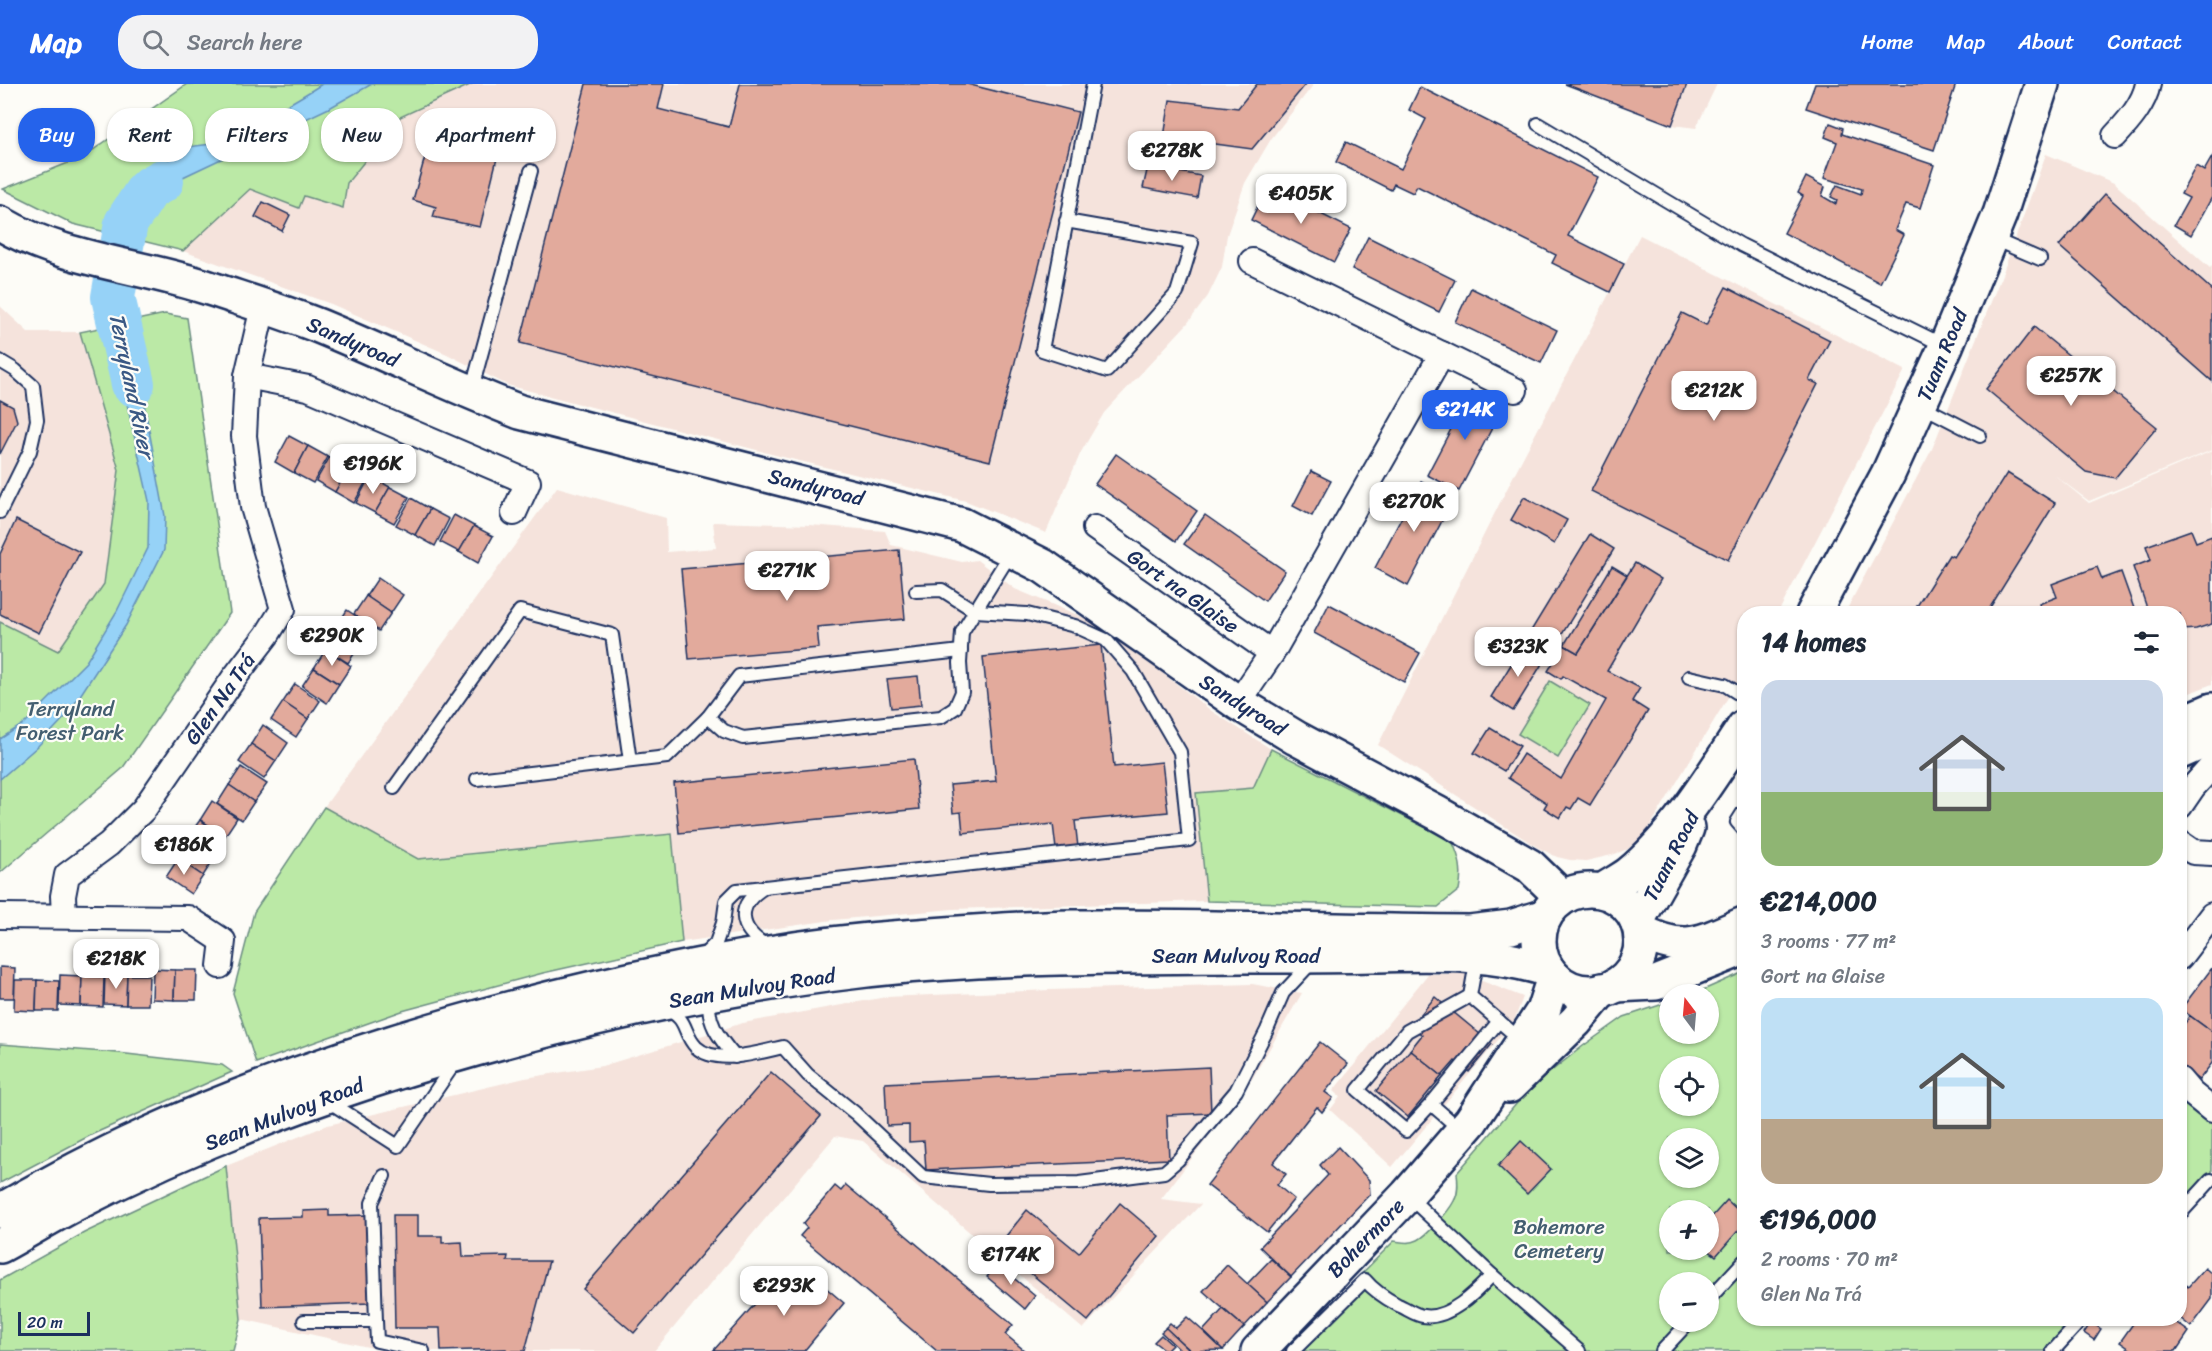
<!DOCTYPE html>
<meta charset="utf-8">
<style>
:root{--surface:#fff;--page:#f2f2f3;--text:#1f2937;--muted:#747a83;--accent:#2563eb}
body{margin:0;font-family:Sriracha,sans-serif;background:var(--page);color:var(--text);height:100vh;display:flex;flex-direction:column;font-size:22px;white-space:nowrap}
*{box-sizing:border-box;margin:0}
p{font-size:20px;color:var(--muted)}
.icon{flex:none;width:33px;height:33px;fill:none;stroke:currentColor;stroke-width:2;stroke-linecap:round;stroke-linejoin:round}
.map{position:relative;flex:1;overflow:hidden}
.details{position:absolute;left:1737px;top:522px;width:450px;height:720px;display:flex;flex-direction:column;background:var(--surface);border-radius:24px;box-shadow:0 2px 4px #0004}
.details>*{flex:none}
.hud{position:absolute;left:18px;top:24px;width:570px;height:54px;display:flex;gap:12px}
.needle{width:39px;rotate:344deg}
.tools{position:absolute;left:1659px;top:900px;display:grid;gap:12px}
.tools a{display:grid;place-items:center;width:60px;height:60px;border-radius:50%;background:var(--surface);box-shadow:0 2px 4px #0004;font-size:30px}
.scale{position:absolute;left:18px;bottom:15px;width:72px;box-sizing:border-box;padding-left:6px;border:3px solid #1b2f5e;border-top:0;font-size:16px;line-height:21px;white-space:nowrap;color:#1b2f5e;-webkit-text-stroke:4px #fdfcf7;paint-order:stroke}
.price{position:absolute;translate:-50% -51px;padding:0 14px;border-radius:12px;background:#fff;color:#222;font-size:20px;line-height:39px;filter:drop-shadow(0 2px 3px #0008)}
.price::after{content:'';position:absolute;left:50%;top:36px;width:18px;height:14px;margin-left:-9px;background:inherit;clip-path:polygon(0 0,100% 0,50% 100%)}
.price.active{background:var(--accent);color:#fff}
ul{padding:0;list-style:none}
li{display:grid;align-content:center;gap:12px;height:318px;padding:0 24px}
li span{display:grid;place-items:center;height:186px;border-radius:18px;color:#555}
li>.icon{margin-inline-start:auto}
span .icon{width:108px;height:108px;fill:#fffc;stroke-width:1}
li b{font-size:26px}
h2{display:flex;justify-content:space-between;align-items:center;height:72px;padding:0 24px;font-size:26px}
.tag{padding:0 21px;border-radius:24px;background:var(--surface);box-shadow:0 2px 4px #0004;font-size:21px;line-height:54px}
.tag.active{background:var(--accent);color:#fff}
header{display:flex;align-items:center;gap:36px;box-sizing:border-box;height:84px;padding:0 30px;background:var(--accent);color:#fff}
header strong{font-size:28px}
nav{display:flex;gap:33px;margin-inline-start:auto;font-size:21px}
.search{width:420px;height:54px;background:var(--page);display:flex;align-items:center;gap:15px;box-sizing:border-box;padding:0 21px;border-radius:24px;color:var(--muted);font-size:22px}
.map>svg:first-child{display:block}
.built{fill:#f5e3dc}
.green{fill:#bbe9a6;stroke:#6b8c82;stroke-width:1.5;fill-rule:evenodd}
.water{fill:#96d2f7;stroke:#6591ba;stroke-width:1.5}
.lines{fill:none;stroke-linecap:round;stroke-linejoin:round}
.river{stroke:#96d2f7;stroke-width:44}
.building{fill:#e2aa9c;stroke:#1b2f5e;stroke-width:1.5}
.lane-casing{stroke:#1b2f5e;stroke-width:16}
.street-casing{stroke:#1b2f5e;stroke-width:28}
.secondary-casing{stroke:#1b2f5e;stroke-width:38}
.lane{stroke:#fdfcf7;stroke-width:12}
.street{stroke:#fdfcf7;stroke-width:24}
.secondary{stroke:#fdfcf7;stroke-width:33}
.labels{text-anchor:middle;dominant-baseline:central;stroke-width:4.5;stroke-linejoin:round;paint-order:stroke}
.street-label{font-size:21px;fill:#1b2f5e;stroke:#fdfcf7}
.park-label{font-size:21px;fill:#435e70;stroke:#fdfcf7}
.water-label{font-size:22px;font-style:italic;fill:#3a5884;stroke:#fdfcf7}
</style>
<header>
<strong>Map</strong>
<div class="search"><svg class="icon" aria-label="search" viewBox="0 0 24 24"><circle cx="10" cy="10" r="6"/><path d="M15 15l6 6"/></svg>Search here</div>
<nav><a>Home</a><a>Map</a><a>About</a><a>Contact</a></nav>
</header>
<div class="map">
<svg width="2212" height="1267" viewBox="0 0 2212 1267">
<rect width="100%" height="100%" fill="#fdfcf7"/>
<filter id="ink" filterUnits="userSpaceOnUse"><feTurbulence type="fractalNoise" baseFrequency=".0167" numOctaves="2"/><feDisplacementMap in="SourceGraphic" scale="12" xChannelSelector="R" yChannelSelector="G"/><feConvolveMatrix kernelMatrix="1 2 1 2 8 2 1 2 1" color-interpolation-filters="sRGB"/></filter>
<g filter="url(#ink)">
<g class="built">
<path d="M472 0H1314L1271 55 1245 99 1227 151 1222 183 1208 212 1187 240 1104 329 1081 368 1046 449 966 417 783 373 507 301 447 270 331 220 183 167 250 105 298 124 303 112 347 99 400 33Z"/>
<path d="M1565 0H1717L1696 44 1672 41Z"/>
<path d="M2046 70 2114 99 2210 184 2212 182V366L2089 417 2053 390 2089 419 2212 367V600L2180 613V530H1851L1847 525 1932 365 2003 188Z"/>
<path d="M1640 151 1905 286 1778 529 1744 530V587L1649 744 1641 754 1628 765 1612 771 1586 777 1570 776 1557 773 1537 763 1378 661 1517 385Z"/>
<path d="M0 222 28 248H80L119 386 104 501 58 567 0 538Z"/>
<path d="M557 403 666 434 667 468 716 464 713 438 810 441 885 447 891 461 962 478 977 476 1015 505 1097 539 1213 628 1271 665 1452 757 1459 772 1462 789 1459 806 1438 823 1207 817 953 825 833 836 682 858 672 750 418 775 324 723Z"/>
<path d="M1428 890H1464L1523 913 1514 937 1392 1083 1330 1026 1340 1013 1333 1007Z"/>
<path d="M1252 900 1302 909 1252 995 1161 1115 1201 1120 1083 1245 863 1057 835 1052 654 1267H386L241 1235 226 1082 328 1041 525 994 602 982 743 939 886 913 1050 906Z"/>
</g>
<g class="green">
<path d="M187 0H472L400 33 347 99 343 124 304 112 299 124 250 105 183 167 73 140 3 105 83 73Z"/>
<path d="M165 230 187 234 230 529 122 685 0 789V538L58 567 104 500 119 386 80 248Z"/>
<path d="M1550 597 1590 621 1558 674 1518 650Z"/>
<path d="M1271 665 1452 757C1460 774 1463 787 1459 806L1438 823 1207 817 1196 709 1253 704Z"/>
<path d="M324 723 418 775 672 750 682 858 543 889 402 927 256 979 233 909 254 828Z"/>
<path d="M1744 888V1234L2092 1235 2062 1267H1285L1394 1157C1402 1158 1410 1160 1418 1156 1428 1151 1449 1127 1454 1117 1459 1109 1458 1098 1457 1089L1530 1004 1583 962 1624 933 1669 918 1670 950H1708V910H1694ZM1670 982H1708V1022H1670ZM1670 1054H1708V1094H1670ZM1670 1126H1708V1166H1670ZM1670 1198H1708V1238H1670Z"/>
<path d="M0 960 118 969 222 981 232 988 93 1050 0 1099Z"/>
<path d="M2180 1013 2212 1038V1105L2180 1139Z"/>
<path d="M226 1082 241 1235 233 1267H0V1196L84 1149Z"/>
</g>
<g class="water">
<path d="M322 0H372L331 23 183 93 153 116 139 142 109 139 120 119 168 76 187 63 212 60C225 44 235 46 253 38 277 28 300 14 322 0Z"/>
<path d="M127 240 138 287 165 432 164 466 126 541 68 630 38 662 0 695V655L25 639 86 578 117 527 148 464 149 417 110 245Z"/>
</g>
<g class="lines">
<path class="river" d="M133 300 113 213 126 139 148 105 162 97"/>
</g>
<g class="building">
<path d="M586 0H664L658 25 729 43 740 0H967L1078 28 990 377 520 259Z"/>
<path d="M1257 0H1306L1252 65 1164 53 1170 16 1238 24Z"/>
<path d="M1565 0H1687L1672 41Z"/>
<path d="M1815 0H1956L1934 66 1806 24Z"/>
<path d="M1420 3 1598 93 1568 152 1624 180 1610 208 1552 179 1556 171 1417 102 1413 109 1394 100 1391 106 1336 78 1346 58 1401 85 1426 35 1409 26Z"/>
<path d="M435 37 502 54 480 143 433 133 436 123 413 116Z"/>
<path d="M1830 39 1843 44 1842 50 1934 81 1920 124 1906 120 1895 146 1904 151 1880 199 1784 149 1803 112 1798 109 1806 93 1825 103 1822 112 1836 120 1837 116 1831 113 1837 101 1861 110 1862 105 1824 94 1837 58 1825 53Z"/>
<path d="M2212 73V113L2191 151 2174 141 2189 114 2181 110 2196 82 2204 87Z"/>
<path d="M1148 82 1201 92 1197 114 1143 104Z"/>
<path d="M1267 103 1351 145 1334 178 1251 136Z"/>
<path d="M2105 110 2212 206V297L2059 162Z"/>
<path d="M263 118 290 131 282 147 255 133Z"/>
<path d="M1368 153 1455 196 1439 228 1352 185Z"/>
<path d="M1726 203 1830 256 1809 296 1818 300 1728 476 1591 407 1682 229 1706 241Z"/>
<path d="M1471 204 1557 246 1541 279 1455 238Z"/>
<path d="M2034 243 2157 343 2115 394 2086 388 1986 305Z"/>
<path d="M1471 307 1503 323 1459 407 1427 391Z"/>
<path d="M0 316 13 323 17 337 0 370Z"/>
<path d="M289 352 308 362 294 389 275 378Z"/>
<path d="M308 362 328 373 313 399 294 389Z"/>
<path d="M1116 370 1197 427 1176 457 1095 400Z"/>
<path d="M331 371 350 382 335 408 316 397Z"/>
<path d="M350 382 369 392 354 419 335 408Z"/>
<path d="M1311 387 1331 397 1312 432 1293 422Z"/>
<path d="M2007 389 2055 419 1986 530 1981 527 1979 530H1912L1949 471 1954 473Z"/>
<path d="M370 392 390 403 375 429 356 419Z"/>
<path d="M1421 397 1454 414 1408 502 1375 484Z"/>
<path d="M390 403 409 413 394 439 375 429Z"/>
<path d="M1524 413 1567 436 1554 460 1511 436Z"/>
<path d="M411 414 430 425 415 451 396 441Z"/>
<path d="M430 425 449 435 435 462 415 451Z"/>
<path d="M454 431 474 442 459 468 440 458Z"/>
<path d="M1205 431 1285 487 1265 517 1184 460Z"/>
<path d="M16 436 80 468 39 549 0 530V470Z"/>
<path d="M474 442 493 452 478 479 459 468Z"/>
<path d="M2191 446 2196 458 2212 452V540L2196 545 2182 546 2180 530H2149L2133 483 2151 476 2146 462Z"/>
<path d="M1590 450 1614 465 1550 570 1526 555Z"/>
<path d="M899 466 905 535 817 543 819 564 689 575 681 485Z"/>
<path d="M1635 479 1661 495 1607 587 1640 604 1632 617 1648 627 1590 721 1578 714 1571 725 1567 723 1560 734 1544 724 1547 719 1508 694 1523 670 1561 695 1606 616 1563 592 1561 595 1548 587 1564 561 1578 569Z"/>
<path d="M1612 482 1627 491 1578 569 1564 561Z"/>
<path d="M2097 483 2102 495 2121 488 2136 530H2042L2039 520 2057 513 2052 500Z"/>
<path d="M378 494 403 511 391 529 366 512Z"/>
<path d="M366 512 391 529 379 547 354 530Z"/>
<path d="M1329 520 1420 569 1404 598 1314 549Z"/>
<path d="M347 526 372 543 360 561 335 545Z"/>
<path d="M335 545 360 561 348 579 322 563Z"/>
<path d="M1101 561 1114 683 1162 678 1168 728 1075 737 1078 763 1056 765 1053 740 963 749 961 728 953 729 950 701 996 697 983 573Z"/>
<path d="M1523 561 1545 575 1513 627 1491 613Z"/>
<path d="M326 565 351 582 339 600 314 584Z"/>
<path d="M314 584 339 600 327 619 302 602Z"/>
<path d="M918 592 921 621 891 624 887 595Z"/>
<path d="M295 600 320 617 308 635 283 618Z"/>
<path d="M283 618 308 635 296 653 271 636Z"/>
<path d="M263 641 288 659 276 677 251 660Z"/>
<path d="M1490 644 1520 662 1504 687 1474 669Z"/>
<path d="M251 660 276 677 264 695 239 678Z"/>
<path d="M914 675 919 725 679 749 674 699Z"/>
<path d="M241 683 267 700 254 718 229 701Z"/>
<path d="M229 701 254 718 242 736 217 720Z"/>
<path d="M212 717 237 734 225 752 200 736Z"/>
<path d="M200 736 225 752 212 771 187 754Z"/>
<path d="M191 757 215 773 203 792 178 775Z"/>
<path d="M178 775 203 792 191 810 166 793Z"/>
<path d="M0 883 15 884 14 914H0Z"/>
<path d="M2212 884V948L2181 925Z"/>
<path d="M153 885 175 886 174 916 152 915Z"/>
<path d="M175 886H197L196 916H174Z"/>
<path d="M105 890 127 891 126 921 104 920Z"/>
<path d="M60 891 82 892 81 922 59 921Z"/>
<path d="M127 891H149L148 921H126Z"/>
<path d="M82 892 104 893 103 923 81 922Z"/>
<path d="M15 896H37L36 927 14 926Z"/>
<path d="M37 896 59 897 58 927H36Z"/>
<path d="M1435 913 1492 960 1469 988 1455 977 1442 992 1410 966 1422 951 1411 942Z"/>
<path d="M2190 932 2212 948V979L2199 996 2180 982V946Z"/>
<path d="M1320 958 1348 980 1325 1008 1333 1014 1322 1028 1317 1023 1273 1079 1286 1090 1277 1101 1294 1115 1267 1148 1207 1101Z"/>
<path d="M1410 966 1442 992 1408 1033 1376 1007Z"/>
<path d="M1209 983 1211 1029 1167 1031 1169 1075 926 1086 924 1057 909 1058V1041L887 1042 885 999Z"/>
<path d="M771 988 821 1032 634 1249 583 1205Z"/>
<path d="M1521 1057 1551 1085 1527 1110 1498 1082Z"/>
<path d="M1338 1063 1369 1096 1370 1110 1291 1193 1260 1163 1328 1091 1320 1081Z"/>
<path d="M846 1101 1013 1241 1005 1250 1025 1267H937L800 1152 807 1144 803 1140 835 1102 841 1107Z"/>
<path d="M1727 1116 1744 1132V1140L1716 1172 1708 1166V1137Z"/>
<path d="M1120 1119 1159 1152 1088 1237 998 1162 1027 1126 1079 1169Z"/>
<path d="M329 1126V1132L368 1131 370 1219 262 1223 259 1134 303 1133V1127Z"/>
<path d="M393 1131H418V1152H442V1159L462 1158 463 1173 508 1172 507 1177H549L525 1267H506V1265L441 1267 440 1244H395Z"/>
<path d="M1271 1175 1291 1193 1267 1218 1247 1200Z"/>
<path d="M997 1180 1035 1212 1025 1225 987 1193Z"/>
<path d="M1227 1181 1267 1218 1244 1243 1203 1207Z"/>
<path d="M2205 1184 2212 1190V1215L2191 1243 2180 1234V1198L2181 1197 2188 1203Z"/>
<path d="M786 1185 797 1195 805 1186 844 1219 804 1267H713Z"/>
<path d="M1223 1225 1244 1243 1223 1266 1203 1247Z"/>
<path d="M1187 1233 1203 1247 1223 1266 1191 1267 1165 1244 1170 1239 1176 1244Z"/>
<path d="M2137 1234H2158L2163 1238 2165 1234H2170L2189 1248 2176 1267H2133L2120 1258Z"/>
<path d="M2091 1238 2101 1245 2094 1256 2084 1249Z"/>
<path d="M1166 1244 1187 1264 1191 1267H1181L1161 1248Z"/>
<path d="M1161 1251 1172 1261 1166 1267 1154 1258Z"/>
</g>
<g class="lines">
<g class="lane-casing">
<g id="lane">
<path d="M1538 40 1741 161 1945 262"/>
<path d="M1066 137 1192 159 1177 209 1107 287 1042 266 1093 0"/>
<path d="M1991 154 2040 175"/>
<path d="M0 277 15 286 33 302 37 336 30 367 0 428"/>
<path d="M471 308 531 87"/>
<path d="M1922 322 1980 352"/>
<path d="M1689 593 1725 601 1744 613"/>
<path d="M708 633 724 647 743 654 941 633 955 624 962 608 960 579 962 548 1012 467"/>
<path d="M477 695 667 673 708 633 739 592 961 567"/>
<path d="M394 704 520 527 612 551 630 677"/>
<path d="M1744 727 1737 738 1744 746"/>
<path d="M765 803C735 821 738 845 767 862"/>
<path d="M702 873 716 859 723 839 726 817 737 806 1189 756 1180 668 1133 587 1106 556 1075 542 1027 530 975 527 942 506 916 507"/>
<path d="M1477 873 1470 912 1522 957"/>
<path d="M710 911C705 937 719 954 735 973"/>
<path d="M665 925C689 934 682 949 696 963 716 982 761 968 783 963L808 991 855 1029 923 1093 989 1100 1079 1099 1164 1088 1178 1076 1236 1007 1267 946 1283 909 1312 878"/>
<path d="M328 1017 398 1062 456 977"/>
<path d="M1431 1020 1406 1047 1358 1006 1407 947 1470 912"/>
<path d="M1462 1047 1431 1020 1499 937"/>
<path d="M1408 1112 1492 1191 1579 1267"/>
<path d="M2180 1130 2211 1096"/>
<path d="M1708 1216 1744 1177"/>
<path d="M304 1237H376L372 1119 384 1092"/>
<path d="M376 1237 377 1257 423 1267"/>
<path d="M1293 1267 1365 1196C1374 1207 1385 1214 1398 1221 1406 1224 1415 1231 1423 1232 1449 1236 1476 1208 1492 1191"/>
<path d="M1662 1267 1689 1238"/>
<path d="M2053 1267 2083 1234"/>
</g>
</g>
<g class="street-casing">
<g id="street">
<path d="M2115 52C2129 37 2144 20 2148 0"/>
<path d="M1252 177 1515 306"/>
<path d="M247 292 308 304 528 398 514 429"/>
<path d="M1095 444 1272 569"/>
<path d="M1238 619 1272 569 1442 270"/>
<path d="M2180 722 2193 703 2212 682"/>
<path d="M2180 759 2193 768 2212 769"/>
<path d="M64 831 63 812 67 791 109 760 144 725 234 594 267 551 283 525 253 423 244 352 247 292 263 223"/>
<path d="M0 832 188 834 223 857 220 882"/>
<path d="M2180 873 2212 831"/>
<path d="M2180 996 2191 1009 2212 1026"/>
</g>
</g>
<g class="secondary-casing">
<g id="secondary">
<path d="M0 139C64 177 142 181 212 205 248 217 284 228 319 242 387 270 452 302 520 328L962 441 1043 482 1238 619 1296 654 1437 729 1530 782 1562 813"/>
<path d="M1813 530 1888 390 1946 262 2000 130 2042 0"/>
<path d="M2180 640 2212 626"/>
<path d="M2180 668 2212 654"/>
<circle cx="1590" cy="857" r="51"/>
<path d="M1602 807C1611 801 1621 796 1629 790 1675 752 1712 692 1744 643"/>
<path d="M1637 837 1680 761 1687 744"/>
<path d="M1641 847C1684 871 1702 858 1744 840"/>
<path d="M1616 901 1656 899 1744 864"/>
<path d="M1509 1002 1576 937 1602 906"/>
<path d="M0 1127C47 1101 93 1075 142 1053 288 987 441 939 597 903 699 880 801 860 905 853 961 849 1017 844 1073 843 1205 842 1337 847 1469 848L1511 843 1545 832"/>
<path d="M0 1162C26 1148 51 1132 77 1119 227 1041 388 986 551 945 650 920 750 900 851 888 981 872 1113 873 1244 872 1287 872 1330 872 1373 871 1431 870 1492 867 1548 886"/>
<path d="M1258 1267 1407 1111 1471 1037 1543 927 1554 893"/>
</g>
</g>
<use href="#lane" class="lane"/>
<use href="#street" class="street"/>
<use href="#secondary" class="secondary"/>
</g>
</g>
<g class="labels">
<g class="street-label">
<text transform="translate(353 258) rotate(23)">Sandyroad</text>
<text transform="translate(1942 271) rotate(-67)">Tuam Road</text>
<text transform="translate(816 403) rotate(14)">Sandyroad</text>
<text transform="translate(1183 507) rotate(35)">Gort na Glaise</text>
<text transform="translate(220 615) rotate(-55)">Glen Na Trá</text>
<text transform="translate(1243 621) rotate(32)">Sandyroad</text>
<text transform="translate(1671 772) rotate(-63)">Tuam Road</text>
<text x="1236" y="872">Sean Mulvoy Road</text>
<text transform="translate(752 904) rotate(-9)">Sean Mulvoy Road</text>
<text transform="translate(284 1030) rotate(-21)">Sean Mulvoy Road</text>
<text transform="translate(1366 1154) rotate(-46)">Bohermore</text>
</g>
<g class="park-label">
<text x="70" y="625">Terryland<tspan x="70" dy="24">Forest Park</tspan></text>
<text x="1559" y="1143">Bohemore<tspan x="1559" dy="24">Cemetery</tspan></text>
</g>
<g class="water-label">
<text transform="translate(132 301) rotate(78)">Terryland River</text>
</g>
</g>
</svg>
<div class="tools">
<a><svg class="needle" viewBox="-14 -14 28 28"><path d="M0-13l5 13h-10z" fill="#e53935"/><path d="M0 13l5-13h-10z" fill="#747a83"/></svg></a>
<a><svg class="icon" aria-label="locate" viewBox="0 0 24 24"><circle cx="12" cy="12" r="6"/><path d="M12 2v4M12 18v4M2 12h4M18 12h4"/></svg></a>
<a><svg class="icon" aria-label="layers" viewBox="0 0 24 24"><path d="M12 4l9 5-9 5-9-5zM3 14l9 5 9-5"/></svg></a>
<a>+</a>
<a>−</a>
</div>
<div class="scale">20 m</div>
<b class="price" style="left:1172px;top:98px">€278K</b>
<b class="price" style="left:1301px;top:141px">€405K</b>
<b class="price" style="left:2071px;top:323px">€257K</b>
<b class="price" style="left:1714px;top:338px">€212K</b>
<b class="price active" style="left:1465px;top:357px">€214K</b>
<b class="price" style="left:373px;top:411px">€196K</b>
<b class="price" style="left:1414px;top:449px">€270K</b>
<b class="price" style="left:787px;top:518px">€271K</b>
<b class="price" style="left:332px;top:583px">€290K</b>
<b class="price" style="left:1518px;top:594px">€323K</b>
<b class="price" style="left:184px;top:792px">€186K</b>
<b class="price" style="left:116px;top:906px">€218K</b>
<b class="price" style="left:1011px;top:1202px">€174K</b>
<b class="price" style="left:784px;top:1233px">€293K</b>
<div class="hud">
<a class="tag active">Buy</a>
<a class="tag">Rent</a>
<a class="tag">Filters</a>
<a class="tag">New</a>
<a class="tag">Apartment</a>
</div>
<section class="details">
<h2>14 homes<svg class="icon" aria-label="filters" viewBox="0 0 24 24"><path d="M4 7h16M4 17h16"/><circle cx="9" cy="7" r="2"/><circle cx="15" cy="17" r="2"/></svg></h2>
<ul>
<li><span style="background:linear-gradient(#c9d6e8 60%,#8fb573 0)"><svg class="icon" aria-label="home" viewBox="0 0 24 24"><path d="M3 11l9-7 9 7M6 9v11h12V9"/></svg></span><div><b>€214,000</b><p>3 rooms · 77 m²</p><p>Gort na Glaise</p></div></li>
<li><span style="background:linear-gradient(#bfe0f5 65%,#b9a48a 0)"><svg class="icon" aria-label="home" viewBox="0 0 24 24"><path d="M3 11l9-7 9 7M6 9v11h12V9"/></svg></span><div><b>€196,000</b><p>2 rooms · 70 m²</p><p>Glen Na Trá</p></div></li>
</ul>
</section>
</div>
